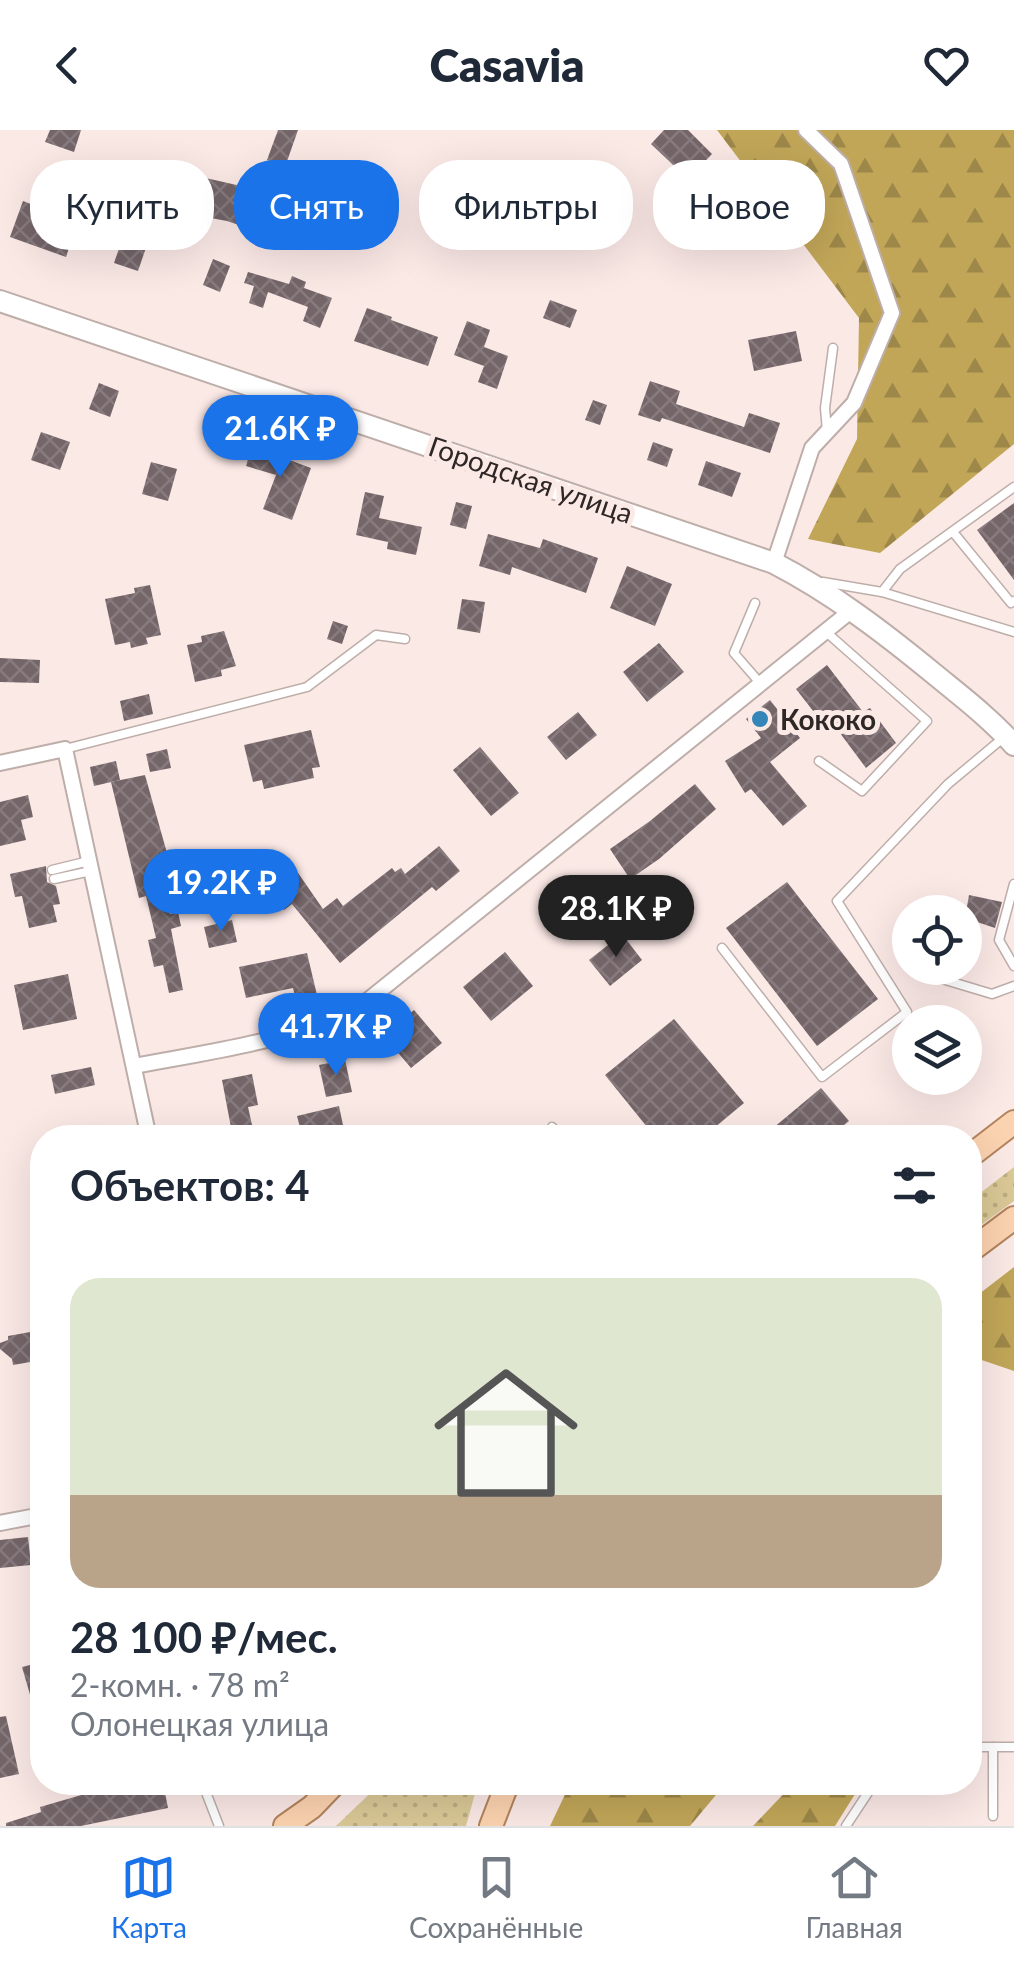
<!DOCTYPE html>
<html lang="ru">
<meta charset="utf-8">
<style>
:root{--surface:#fff;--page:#f2f2f3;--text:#1f2937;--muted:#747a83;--line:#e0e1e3;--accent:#1a73e8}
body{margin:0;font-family:Lato,sans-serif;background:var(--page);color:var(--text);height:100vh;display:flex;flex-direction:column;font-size:38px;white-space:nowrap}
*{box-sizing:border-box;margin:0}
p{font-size:32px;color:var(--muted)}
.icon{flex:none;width:55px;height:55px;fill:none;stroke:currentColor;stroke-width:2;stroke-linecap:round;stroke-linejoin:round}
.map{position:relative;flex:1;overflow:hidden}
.panel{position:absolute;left:30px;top:995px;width:952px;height:670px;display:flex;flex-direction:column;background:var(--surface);border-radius:40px;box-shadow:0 10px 40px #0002}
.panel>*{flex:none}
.banner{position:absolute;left:30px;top:30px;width:955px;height:90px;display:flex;gap:20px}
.tools{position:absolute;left:892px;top:765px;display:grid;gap:20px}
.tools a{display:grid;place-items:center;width:90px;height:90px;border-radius:50%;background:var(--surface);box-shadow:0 10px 40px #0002;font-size:50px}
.price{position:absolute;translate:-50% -85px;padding:0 22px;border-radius:35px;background:var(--accent);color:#fff;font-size:32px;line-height:65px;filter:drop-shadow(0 2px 5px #0008)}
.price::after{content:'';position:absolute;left:50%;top:60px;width:30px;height:22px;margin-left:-15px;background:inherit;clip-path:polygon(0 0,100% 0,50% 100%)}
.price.on{background:#222;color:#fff}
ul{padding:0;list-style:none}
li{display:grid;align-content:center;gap:20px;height:530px;padding:0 40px}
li+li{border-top:2px solid var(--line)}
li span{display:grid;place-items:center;height:310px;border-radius:30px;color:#555}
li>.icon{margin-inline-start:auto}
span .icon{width:180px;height:180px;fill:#fffc;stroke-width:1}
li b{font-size:42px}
h2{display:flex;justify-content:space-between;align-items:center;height:120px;padding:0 40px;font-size:42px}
.pill{padding:0 35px;border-radius:40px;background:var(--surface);box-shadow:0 10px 40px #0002;font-size:35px;line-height:90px}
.pill.on{background:var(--accent);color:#fff}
header{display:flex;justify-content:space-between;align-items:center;height:130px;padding:0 40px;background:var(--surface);font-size:45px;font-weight:800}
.tab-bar{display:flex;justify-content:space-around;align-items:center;height:140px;border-top:2px solid var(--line);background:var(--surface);font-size:28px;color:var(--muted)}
.tab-bar a{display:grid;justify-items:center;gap:5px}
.tab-bar .on{color:var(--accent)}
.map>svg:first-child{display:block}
.grass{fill:url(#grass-dots)}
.forest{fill:url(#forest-firs)}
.building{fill:url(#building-cross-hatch)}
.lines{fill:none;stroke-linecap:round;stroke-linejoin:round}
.lane-casing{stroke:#beaeaa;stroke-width:11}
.street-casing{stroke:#beaeaa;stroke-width:18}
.secondary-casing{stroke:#beaeaa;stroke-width:24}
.primary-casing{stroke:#b3835d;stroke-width:26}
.lane{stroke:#fff;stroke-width:8}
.street{stroke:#fff;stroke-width:14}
.secondary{stroke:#fff;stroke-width:20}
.primary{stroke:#fcd3b0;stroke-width:22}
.poi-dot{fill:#3386b7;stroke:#fbe9e6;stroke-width:4}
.labels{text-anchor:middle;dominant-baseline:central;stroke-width:10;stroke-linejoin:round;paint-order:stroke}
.street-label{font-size:28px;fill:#2e2726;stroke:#fbe9e6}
.poi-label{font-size:28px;font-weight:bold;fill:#2e2726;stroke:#fbe9e6;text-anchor:start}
</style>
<header><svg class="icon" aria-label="back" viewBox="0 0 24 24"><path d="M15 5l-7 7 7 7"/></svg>Casavia<svg class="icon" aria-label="heart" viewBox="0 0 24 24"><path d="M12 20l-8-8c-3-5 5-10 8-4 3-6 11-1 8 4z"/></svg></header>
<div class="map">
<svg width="1014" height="1696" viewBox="0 0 1014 1696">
<defs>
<pattern id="grass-dots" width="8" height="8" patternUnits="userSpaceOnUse" patternTransform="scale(2.5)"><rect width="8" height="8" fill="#dac896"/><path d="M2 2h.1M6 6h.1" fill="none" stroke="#bbac81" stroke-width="1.8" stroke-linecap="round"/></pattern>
<pattern id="forest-firs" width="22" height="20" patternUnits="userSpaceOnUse" patternTransform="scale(2.5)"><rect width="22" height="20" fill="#c1a658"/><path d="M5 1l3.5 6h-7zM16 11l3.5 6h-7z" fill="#9d8749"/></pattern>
<pattern id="building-cross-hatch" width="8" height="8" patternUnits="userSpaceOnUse" patternTransform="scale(2.5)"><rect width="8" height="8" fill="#746569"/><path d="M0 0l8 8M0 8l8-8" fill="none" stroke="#877b7e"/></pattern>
</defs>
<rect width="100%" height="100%" fill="#fbe9e6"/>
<g class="grass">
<path d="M1014 1037V1071L970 1103V1071Z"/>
<path d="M382 1652H478V1653L466 1696H336Z"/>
</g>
<g class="forest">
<path d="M717 0H1014V314L880 423 808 409 857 309 859 188Z"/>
<path d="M1014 1137V1241L970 1226V1171Z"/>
<path d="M571 1652H726V1653L690 1696H550Z"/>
<path d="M794 1653V1652L862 1653 835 1696H753Z"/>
</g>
<g class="building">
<path d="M50 0H81L74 22 45 12Z"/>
<path d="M278 0H298L285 37 267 30Z"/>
<path d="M664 0H688L712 24 688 49 651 14Z"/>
<path d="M197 46 241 56 242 52 276 64 262 103 227 91 189 84Z"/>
<path d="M23 71 62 86 65 76 81 82 66 127 10 107Z"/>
<path d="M357 92 379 101 372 118 350 109Z"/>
<path d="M126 98 150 106 138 141 114 133Z"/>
<path d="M213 129 230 136 220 162 203 155Z"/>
<path d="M248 142 289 154 292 146 306 152 304 158 332 168 320 198 303 191 308 177 268 162 263 178 249 173 254 156 244 153Z"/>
<path d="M550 170 577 180 570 198 543 188Z"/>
<path d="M367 178 392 187 391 190 438 207 428 236 354 211Z"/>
<path d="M467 191 490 200 484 217 508 226 497 259 478 252 484 236 454 225Z"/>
<path d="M796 201 802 231 754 241 748 210Z"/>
<path d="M650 251 680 261 676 274 744 297 749 283 780 293 770 323 662 288 660 292 638 285Z"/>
<path d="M99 253 119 261 110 287 89 279Z"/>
<path d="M593 270 607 275 600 295 585 290Z"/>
<path d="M41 302 70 312 60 340 31 330Z"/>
<path d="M253 312 275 318 273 324 311 338 292 390 263 379 276 345 246 336Z"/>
<path d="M653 312 673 319 667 337 647 330Z"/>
<path d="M706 331 741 343 732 367 698 355Z"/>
<path d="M151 332 177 339 168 371 142 364Z"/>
<path d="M365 362 384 366 379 388 422 397 416 425 387 419 388 412 356 405Z"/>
<path d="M456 372 472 376 466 399 450 395Z"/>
<path d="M1014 373V450L977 400Z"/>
<path d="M488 404 540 418 543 409 598 428 586 463 512 437 510 445 479 436Z"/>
<path d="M627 436 672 454 655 496 610 478Z"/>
<path d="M150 455 161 505 146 508 148 514 131 518 130 512 115 515 105 469 135 463 134 458Z"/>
<path d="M462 469 485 472 480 503 457 499Z"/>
<path d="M333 491 348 496 342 514 327 509Z"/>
<path d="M224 501 236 536 221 540 222 546 195 552 187 515 202 512 201 506Z"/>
<path d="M659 513 684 542 647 572 623 542Z"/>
<path d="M0 528 40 530 39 553 0 552Z"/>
<path d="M827 535 863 582 870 578 896 613 866 638 831 591 824 595 796 559Z"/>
<path d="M149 564 153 584 124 591 120 571Z"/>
<path d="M770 570 800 608 770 632 807 676 783 696 751 659 745 663 725 631 761 608 746 589Z"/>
<path d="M578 582 597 605 566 630 547 607Z"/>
<path d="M311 600 320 637 312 638 314 648 264 659 262 650 253 652 244 615Z"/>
<path d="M480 617 519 663 491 686 453 640Z"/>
<path d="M167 619 171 638 150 642 146 624Z"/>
<path d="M116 631 120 650 94 656 90 637Z"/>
<path d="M145 645 167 723 157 725 170 784 178 782 181 796 171 799 183 860 169 863 163 835 154 837 148 810 156 808 146 766 139 768 111 652Z"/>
<path d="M695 654 716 679 659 729 630 749 610 719 650 691Z"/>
<path d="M28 665 33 687 21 690 26 710 0 716V672Z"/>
<path d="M439 716 460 741 436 761 432 757 340 833 292 774 284 780 269 759 296 740 323 779 337 768 343 776 392 738 395 742 401 738 405 744Z"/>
<path d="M46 736 47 752 56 756 60 774 53 775 57 792 29 798 22 766 15 767 10 744Z"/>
<path d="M787 752 878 869 817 916 726 798Z"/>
<path d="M969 765 1002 772 995 798 965 788Z"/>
<path d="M232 790 237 812 209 818 204 797Z"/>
<path d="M622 804 642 830 610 856 589 830Z"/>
<path d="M505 822 533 856 491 891 463 857Z"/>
<path d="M307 823 317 865 296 870 293 858 246 868 239 837Z"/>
<path d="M68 844 77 889 23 900 14 855Z"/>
<path d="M414 880 442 913 411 938 384 906Z"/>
<path d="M674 889 744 973 702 1008H656L605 945Z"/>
<path d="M345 930 352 962 326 967 319 935Z"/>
<path d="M91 937 95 955 55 964 51 945Z"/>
<path d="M252 944 258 975 248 977 255 1008H233L222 950Z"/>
<path d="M821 958 849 991 829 1008H761Z"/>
<path d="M339 976 343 995 302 1005 297 986Z"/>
<path d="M36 1201 42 1230 13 1235 12 1229 0 1219V1213L8 1210V1206Z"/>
<path d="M28 1407 31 1435 0 1438V1410Z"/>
<path d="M42 1532V1565L31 1568 22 1537Z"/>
<path d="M6 1586 19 1644 0 1648V1587Z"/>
<path d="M126 1652H163L168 1678 81 1696H6V1693L41 1682 40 1677Z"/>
</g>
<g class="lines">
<g class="lane-casing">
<g id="lane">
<path d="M827 301 825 278 833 218"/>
<path d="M953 402 1011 473 1014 471"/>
<path d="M823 452 882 462 1014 502"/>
<path d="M882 462 900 439 1014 357"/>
<path d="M755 473 734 523 760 553"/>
<path d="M65 619 307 557 376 505 405 509"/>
<path d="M819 631 862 661 927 591 825 501"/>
<path d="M52 740 89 731"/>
<path d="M54 749 91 741"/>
<path d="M1014 754 999 810 1014 836"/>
<path d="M722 818 822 947 907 882 837 771 948 654 1003 608"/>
<path d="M942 849 992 864 1014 856"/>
<path d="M552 997 562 1008"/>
<path d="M970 1617H1014"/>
<path d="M993 1617V1686"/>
<path d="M202 1652 219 1696"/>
<path d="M846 1696 875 1652"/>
</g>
</g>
<g class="street-casing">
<g id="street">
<path d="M774 433 812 318 854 273 892 183 841 34 806 0"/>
<path d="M0 633 65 619 149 1008"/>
<path d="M134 936C212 921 291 912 362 875L852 480"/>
<path d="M0 1393 42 1385"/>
</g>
</g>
<g class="secondary-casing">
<path id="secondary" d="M0 171 774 433C832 463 883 502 933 543 961 566 990 588 1014 615"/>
</g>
<g class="primary-casing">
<g id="primary">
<path d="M970 1026 1014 992"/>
<path d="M970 1121 1014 1088"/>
<path d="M285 1696 312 1677 336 1652"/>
<path d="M491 1696 508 1652"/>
</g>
</g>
<use href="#lane" class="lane"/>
<use href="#street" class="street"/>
<use href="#secondary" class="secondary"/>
<use href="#primary" class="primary"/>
</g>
<circle class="poi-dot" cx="760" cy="589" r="10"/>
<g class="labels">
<g class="street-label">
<text transform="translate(531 349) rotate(19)">Городская улица</text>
</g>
<g class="poi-label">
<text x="780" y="589">Кококо</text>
</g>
</g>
</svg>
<div class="tools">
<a><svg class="icon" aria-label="locate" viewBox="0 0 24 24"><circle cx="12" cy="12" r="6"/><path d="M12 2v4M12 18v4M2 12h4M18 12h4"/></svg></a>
<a><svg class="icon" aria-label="layers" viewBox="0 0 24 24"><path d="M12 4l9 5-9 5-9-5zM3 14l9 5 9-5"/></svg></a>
</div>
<b class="price" style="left:280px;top:350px">21.6K ₽</b>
<b class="price" style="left:221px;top:804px">19.2K ₽</b>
<b class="price on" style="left:616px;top:830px">28.1K ₽</b>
<b class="price" style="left:336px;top:948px">41.7K ₽</b>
<div class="banner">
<a class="pill">Купить</a>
<a class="pill on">Снять</a>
<a class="pill">Фильтры</a>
<a class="pill">Новое</a>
</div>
<section class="panel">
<h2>Объектов: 4<svg class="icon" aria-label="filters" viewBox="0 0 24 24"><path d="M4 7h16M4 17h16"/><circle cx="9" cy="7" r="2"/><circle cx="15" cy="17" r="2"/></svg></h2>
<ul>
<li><span style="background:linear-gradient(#dfe7d0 70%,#b9a48a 0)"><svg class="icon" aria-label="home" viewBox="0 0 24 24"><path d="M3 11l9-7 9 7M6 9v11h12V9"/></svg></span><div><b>28 100 ₽/мес.</b><p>2-комн. · 78 m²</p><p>Олонецкая улица</p></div></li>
</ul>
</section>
</div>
<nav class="tab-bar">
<a class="on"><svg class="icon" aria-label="map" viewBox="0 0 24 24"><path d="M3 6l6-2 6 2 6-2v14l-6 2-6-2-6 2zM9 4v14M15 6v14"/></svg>Карта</a>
<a><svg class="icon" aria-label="saved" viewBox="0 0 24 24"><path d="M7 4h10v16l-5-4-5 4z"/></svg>Сохранённые</a>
<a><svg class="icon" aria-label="home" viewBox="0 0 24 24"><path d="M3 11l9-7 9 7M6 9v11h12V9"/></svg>Главная</a>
</nav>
